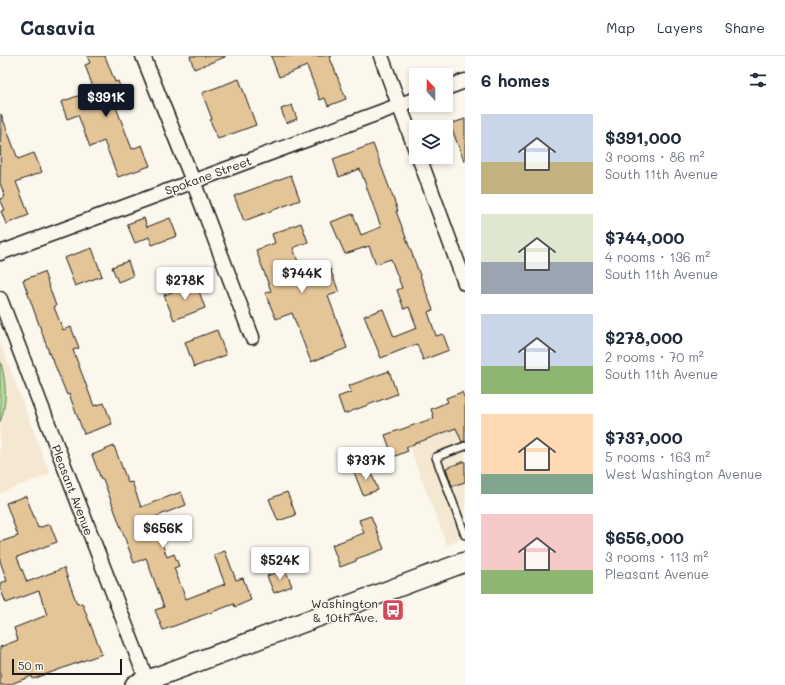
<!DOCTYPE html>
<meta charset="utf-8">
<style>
:root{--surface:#fff;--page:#f6f6f7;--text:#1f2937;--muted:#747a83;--line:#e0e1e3;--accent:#111827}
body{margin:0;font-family:Mali,sans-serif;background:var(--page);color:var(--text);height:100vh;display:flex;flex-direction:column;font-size:15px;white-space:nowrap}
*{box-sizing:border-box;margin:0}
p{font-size:13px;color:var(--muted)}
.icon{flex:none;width:22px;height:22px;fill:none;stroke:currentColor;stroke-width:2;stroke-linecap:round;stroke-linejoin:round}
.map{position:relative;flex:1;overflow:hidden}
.drawer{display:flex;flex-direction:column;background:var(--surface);width:320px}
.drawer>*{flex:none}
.needle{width:26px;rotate:339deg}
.fabs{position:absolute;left:409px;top:12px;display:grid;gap:8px}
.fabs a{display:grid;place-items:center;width:44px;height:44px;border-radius:0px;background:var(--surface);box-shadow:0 2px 6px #0003;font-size:20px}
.scale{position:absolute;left:12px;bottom:10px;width:110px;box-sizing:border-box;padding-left:4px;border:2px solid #1c1c1c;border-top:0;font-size:11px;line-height:14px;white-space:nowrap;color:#1c1c1c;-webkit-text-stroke:3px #fbf7ec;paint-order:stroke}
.price{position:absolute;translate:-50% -34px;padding:0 9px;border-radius:4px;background:#fff;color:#222;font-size:13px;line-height:26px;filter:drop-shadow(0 1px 2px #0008)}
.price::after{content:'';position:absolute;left:50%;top:24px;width:12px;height:9px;margin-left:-6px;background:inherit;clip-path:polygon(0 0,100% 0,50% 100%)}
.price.active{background:var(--accent);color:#fff}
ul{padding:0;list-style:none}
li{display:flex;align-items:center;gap:12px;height:100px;padding:0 16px}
li span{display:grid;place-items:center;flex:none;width:112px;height:80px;border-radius:0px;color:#555}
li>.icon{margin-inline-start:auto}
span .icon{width:48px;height:48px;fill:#fffc;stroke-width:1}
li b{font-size:17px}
h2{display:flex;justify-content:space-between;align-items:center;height:48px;padding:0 16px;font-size:17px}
header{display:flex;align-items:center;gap:24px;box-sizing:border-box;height:56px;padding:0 20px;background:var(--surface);border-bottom:1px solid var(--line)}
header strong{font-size:19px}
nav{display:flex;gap:22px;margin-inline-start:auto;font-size:14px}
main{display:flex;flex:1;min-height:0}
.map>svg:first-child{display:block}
.built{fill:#f4e8d2}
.green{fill:#b2dc99;stroke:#677c5a}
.building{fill:#e4c597;stroke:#1c1c1c}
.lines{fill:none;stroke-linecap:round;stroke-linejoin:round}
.service-casing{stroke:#1c1c1c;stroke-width:10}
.minor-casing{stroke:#1c1c1c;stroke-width:17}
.secondary-casing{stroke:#1c1c1c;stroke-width:22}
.service{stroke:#fbf7ec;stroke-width:7}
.minor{stroke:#fbf7ec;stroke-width:14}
.secondary{stroke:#fbf7ec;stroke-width:19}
.labels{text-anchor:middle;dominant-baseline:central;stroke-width:3;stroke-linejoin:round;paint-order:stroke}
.street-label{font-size:12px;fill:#1c1c1c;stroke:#fbf7ec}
.poi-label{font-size:12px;fill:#1c1c1c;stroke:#fbf7ec;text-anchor:end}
</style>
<header>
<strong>Casavia</strong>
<nav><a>Map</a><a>Layers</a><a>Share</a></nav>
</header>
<main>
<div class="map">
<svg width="465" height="629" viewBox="0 0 465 629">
<rect width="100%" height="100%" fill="#fbf7ec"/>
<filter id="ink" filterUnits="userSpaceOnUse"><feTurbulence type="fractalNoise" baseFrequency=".025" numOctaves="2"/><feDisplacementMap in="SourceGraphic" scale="8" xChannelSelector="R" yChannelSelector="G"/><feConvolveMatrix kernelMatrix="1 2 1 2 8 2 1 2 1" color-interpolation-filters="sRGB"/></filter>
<g filter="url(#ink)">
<g class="built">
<path d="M0 286 50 418 0 437Z"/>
<path d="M465 368V482L447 489 409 390Z"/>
</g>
<path class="green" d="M0 304C6 324 8 345 0 366Z"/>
<g class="building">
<path d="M87 0H105L115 26 118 25 124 42 114 46 132 93 142 89 150 110 118 121 104 85 90 91 78 59 67 63 61 46 94 34 85 9 90 7Z"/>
<path d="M190 0H225V1L194 13Z"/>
<path d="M271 0H332L330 2 346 43 328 50 325 42 320 44 307 10 279 21Z"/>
<path d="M239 23 256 69 218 83 210 64 212 63 202 37Z"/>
<path d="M292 49 297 63 286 67 281 53Z"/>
<path d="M1 58 18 103 34 97 42 116 16 126 29 159 6 168 1 155 5 154 0 143 5 141 0 127Z"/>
<path d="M465 63V105H464L450 68Z"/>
<path d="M373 88 398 155H396L433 254 428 256 436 280 443 278 449 294 423 304 417 288 381 302 364 260 383 253 394 281 417 272 409 251 404 253 397 234 402 232 391 203 376 208 369 190 345 198 331 166 353 158 361 179 381 171 360 113 339 121 333 103Z"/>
<path d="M291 119 300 144 244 165 234 140Z"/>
<path d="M144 162 147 171 170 162 177 180 152 189 149 181 135 187 127 168Z"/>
<path d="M301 167 308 186 293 192 304 222 330 213 339 236 328 240 347 292 311 306 292 257 276 263 265 237 271 235 256 194 275 187 272 178Z"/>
<path d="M92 192 102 220 75 230 64 202Z"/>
<path d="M128 205 133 220 118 226 112 211Z"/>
<path d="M44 216 56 250 54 251 63 274 71 271 79 292 73 294 94 350 104 347 112 368 84 378 69 338 67 339 52 302H51L23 224Z"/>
<path d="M196 227 205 252 174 264 164 239Z"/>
<path d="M217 274 226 299 194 311 185 286Z"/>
<path d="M389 315 397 338 344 358 338 341 351 336 348 330Z"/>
<path d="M462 336 465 343V385L462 386 456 372 406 391 408 395 393 401 385 379 434 362 431 353 448 346 446 342Z"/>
<path d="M114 390 128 427 132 426 141 451 181 436 186 449 152 462 167 501 174 498 179 510 174 512 186 543 225 528 214 499 225 495 236 524 243 522 251 544 235 551 234 548 163 574 155 554 164 551 146 502 134 507 103 423H101L92 399Z"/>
<path d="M465 405V426L452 430 446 412Z"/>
<path d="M369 411 378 434 363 439 354 416Z"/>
<path d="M287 436 296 459 278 465 269 443Z"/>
<path d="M26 440 38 472 50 468 57 486 17 501 27 526 64 512 77 548 82 547 102 598 33 623 32 620 8 629H0V591L18 584 14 572 47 559 39 535 6 547 0 532V527L7 525 0 505V486L18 480 6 447Z"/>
<path d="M371 460 384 493 356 503V505L340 511 332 489 364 477 359 464Z"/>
<path d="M285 513 292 530 274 537 267 520Z"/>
</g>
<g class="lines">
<g class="service-casing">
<path id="service" d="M465 390 436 401 465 479"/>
</g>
<g class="minor-casing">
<g id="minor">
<path d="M143 0 193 125 252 281"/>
<path d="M381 0 416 94"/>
<path d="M446 32 465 25"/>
<path d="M419 101 465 227"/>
<path d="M0 197 416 43"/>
<path d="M0 243 147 625"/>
</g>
</g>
<g class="secondary-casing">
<path id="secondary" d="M135 629 465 506"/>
</g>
<use href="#service" class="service"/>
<use href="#minor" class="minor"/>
<use href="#secondary" class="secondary"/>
</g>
</g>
<defs>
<g id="bus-square" transform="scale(1.15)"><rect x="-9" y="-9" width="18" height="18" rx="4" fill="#d1495b" stroke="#fbf7ec"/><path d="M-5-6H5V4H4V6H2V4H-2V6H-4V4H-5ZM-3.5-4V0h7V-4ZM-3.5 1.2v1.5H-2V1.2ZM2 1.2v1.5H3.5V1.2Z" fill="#fff"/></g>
</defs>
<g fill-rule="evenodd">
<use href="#bus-square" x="393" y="554"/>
</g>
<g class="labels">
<g class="street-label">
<text transform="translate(208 119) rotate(-20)">Spokane Street</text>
<text transform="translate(73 434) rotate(69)">Pleasant Avenue</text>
</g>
<g class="poi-label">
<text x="378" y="547">Washington<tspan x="378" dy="14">&amp; 10th Ave.</tspan></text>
</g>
</g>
</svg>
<div class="fabs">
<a><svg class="needle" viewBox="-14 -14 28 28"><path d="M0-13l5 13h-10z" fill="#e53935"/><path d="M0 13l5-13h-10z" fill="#747a83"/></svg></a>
<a><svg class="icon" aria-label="layers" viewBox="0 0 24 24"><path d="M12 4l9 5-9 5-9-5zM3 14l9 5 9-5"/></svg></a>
</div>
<div class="scale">50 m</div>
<b class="price active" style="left:106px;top:62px">$391K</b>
<b class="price" style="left:302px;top:238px">$744K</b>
<b class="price" style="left:185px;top:245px">$278K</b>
<b class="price" style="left:366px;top:425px">$737K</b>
<b class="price" style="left:163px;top:493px">$656K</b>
<b class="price" style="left:280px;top:525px">$524K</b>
</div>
<section class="drawer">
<h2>6 homes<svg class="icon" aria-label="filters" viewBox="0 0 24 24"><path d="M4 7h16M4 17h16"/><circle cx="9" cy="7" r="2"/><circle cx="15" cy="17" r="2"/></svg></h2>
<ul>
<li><span style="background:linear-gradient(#c9d6e8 60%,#c2b280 0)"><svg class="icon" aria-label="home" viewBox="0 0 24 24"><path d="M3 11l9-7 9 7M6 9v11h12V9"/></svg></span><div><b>$391,000</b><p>3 rooms · 86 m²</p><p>South 11th Avenue</p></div></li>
<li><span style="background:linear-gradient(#dfe7d0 60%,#9aa5b1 0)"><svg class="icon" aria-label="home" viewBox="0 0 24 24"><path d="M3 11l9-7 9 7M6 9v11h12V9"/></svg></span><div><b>$744,000</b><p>4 rooms · 136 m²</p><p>South 11th Avenue</p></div></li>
<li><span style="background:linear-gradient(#c9d6e8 65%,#8fb573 0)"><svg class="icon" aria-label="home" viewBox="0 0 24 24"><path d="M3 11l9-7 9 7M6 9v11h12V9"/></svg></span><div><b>$278,000</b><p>2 rooms · 70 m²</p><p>South 11th Avenue</p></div></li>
<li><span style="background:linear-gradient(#ffd9b3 75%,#7fa58c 0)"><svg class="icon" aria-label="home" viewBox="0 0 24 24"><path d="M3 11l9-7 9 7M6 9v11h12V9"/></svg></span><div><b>$737,000</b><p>5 rooms · 163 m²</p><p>West Washington Avenue</p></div></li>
<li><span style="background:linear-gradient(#f6c9c9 70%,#8fb573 0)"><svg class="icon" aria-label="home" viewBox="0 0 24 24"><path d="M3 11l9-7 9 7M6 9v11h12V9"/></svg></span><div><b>$656,000</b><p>3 rooms · 113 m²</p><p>Pleasant Avenue</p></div></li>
</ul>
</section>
</main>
